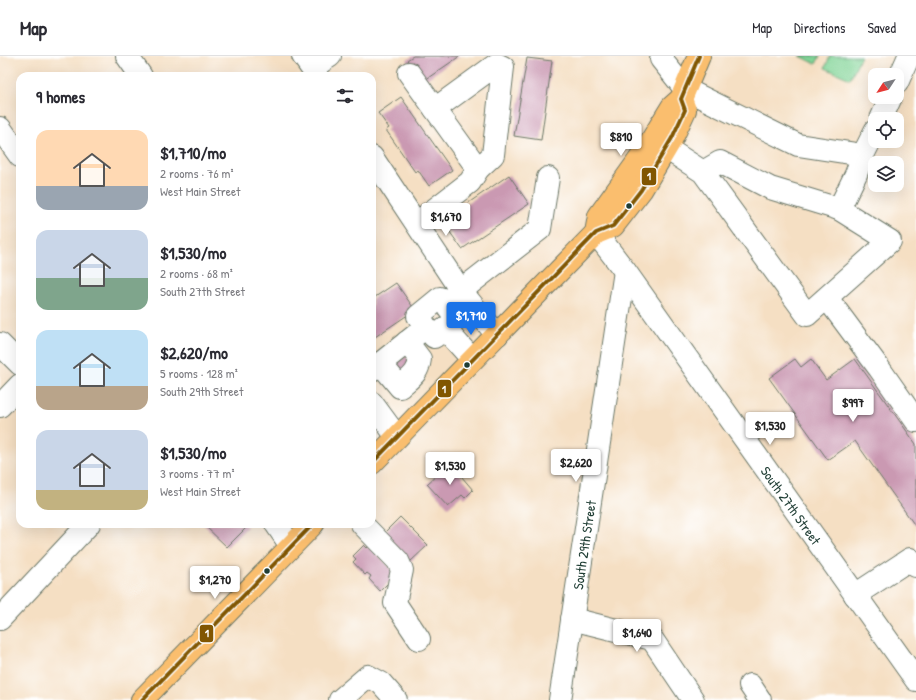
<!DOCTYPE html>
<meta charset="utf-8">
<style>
:root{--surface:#fff;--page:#f7f7f7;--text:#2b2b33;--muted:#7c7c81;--line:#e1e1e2;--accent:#1a73e8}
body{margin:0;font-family:"Patrick Hand",sans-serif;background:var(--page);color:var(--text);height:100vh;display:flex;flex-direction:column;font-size:15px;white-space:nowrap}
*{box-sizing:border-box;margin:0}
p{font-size:13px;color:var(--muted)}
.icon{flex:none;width:22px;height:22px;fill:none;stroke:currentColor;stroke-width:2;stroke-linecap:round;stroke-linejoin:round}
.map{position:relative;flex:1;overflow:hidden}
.side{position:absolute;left:16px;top:16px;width:360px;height:456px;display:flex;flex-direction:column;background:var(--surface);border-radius:12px;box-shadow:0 4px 16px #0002}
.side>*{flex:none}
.needle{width:26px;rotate:234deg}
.fabs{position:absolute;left:868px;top:12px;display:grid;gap:8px}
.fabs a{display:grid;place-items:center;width:36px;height:36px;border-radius:8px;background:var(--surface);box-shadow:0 4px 16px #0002;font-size:20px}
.price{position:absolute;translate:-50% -34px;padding:0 9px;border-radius:4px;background:#fff;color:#222;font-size:13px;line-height:26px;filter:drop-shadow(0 1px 2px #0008)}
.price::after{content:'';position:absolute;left:50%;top:24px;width:12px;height:9px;margin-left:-6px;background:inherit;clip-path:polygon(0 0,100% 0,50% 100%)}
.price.selected{background:var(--accent);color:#fff}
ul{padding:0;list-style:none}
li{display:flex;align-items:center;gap:12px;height:100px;padding:0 20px}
li span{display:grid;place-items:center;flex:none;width:112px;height:80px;border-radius:12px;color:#555}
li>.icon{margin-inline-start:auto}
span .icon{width:48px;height:48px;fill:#fffc;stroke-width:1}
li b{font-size:17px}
h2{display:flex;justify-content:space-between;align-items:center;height:48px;padding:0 20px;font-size:17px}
header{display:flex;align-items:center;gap:24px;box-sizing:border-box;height:56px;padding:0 20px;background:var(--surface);border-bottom:1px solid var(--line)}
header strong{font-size:19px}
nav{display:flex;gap:22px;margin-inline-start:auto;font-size:14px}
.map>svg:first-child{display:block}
.green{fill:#81d496;stroke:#508865}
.building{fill:#ca99b2}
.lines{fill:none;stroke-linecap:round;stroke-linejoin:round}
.minor-casing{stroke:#6a7666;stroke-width:24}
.major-casing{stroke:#6a7666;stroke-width:24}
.minor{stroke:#fff;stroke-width:22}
.major{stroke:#fabe6e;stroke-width:22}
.bus-1-casing{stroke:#fff;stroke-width:7}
.bus-1{stroke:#815601;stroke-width:4}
.bus-dot{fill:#1f3d34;stroke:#fff;stroke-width:1.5}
.labels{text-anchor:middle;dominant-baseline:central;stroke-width:3;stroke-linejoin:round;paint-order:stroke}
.street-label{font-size:14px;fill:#1f3d34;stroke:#fff}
.line-badge{stroke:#fff;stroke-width:1.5}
.badge-label{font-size:11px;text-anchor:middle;font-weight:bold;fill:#fff}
</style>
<header>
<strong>Map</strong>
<nav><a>Map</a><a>Directions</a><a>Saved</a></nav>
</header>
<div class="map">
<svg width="916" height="644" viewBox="0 0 916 644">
<rect width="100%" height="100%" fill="#fff"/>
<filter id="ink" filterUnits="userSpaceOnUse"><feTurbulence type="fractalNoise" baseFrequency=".025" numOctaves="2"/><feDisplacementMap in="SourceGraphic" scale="8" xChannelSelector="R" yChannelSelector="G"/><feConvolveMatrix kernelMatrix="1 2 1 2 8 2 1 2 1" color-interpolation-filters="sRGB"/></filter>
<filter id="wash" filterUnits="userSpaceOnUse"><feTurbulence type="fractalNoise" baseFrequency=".012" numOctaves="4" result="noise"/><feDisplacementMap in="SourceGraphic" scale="16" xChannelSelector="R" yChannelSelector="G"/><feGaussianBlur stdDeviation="0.9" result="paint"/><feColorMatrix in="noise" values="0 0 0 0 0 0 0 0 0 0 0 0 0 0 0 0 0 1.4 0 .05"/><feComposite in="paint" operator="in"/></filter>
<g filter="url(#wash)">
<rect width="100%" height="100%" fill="#f5dfc3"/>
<g class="green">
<path d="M800 0H820L816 8Z"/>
<path d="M830 0H861L850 23 825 12Z"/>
</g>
<g id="blocks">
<g class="building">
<path d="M413 0H460L422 26 407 4Z"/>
<path d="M527 2 552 5 541 84 514 80Z"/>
<path d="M401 41 452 114 429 130 418 114 415 116 386 74 389 72 378 57Z"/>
<path d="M509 119 529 148 462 193 442 165Z"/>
<path d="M396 227 415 254 372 283V243Z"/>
<path d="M406 300 416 313 400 324 390 311Z"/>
<path d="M795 303 801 311 811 303 826 324 855 303 916 388V471L855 385 828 404 769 322Z"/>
<path d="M450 407 473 434 465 442 462 439 448 451 427 428Z"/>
<path d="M400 461 428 489 410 506 383 478Z"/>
<path d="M203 468H244L247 471 227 491Z"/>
<path d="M364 489 367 492 369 490 397 518 380 535 369 523 371 520 367 517 365 519 353 506 356 503 353 500Z"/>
</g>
</g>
</g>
<g filter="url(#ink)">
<use href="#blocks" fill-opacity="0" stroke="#6a7666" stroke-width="1"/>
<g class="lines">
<g class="minor-casing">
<g id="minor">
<path d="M127 0 141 20"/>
<path d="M303 0 317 20"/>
<path d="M663 0 661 3 685 33 798 89 863 99 875 75"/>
<path d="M312 12 330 0"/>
<path d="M409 17 435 53 497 8 503 11 493 99 478 113 470 126 417 167"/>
<path d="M897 27 909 0"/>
<path d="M435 53 478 113"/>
<path d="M881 63 891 41"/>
<path d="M0 72 20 100"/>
<path d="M666 92 703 116 807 259 890 185 839 153 770 132 720 106 703 116"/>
<path d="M372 101 461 235 497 279"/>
<path d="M839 153 856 118 863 99"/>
<path id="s1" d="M596 177 625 215 916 624"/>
<path d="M827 242 879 312 916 365"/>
<path d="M426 271 418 260 440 242 445 247"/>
<path d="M445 273 457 263 445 247 540 173 548 122"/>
<path d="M0 288 20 308"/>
<path d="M380 307 400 331C411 321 418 318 420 303L407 286"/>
<path d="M372 314 426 271 434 281 445 273 472 303"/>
<path d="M372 347 397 381"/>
<path d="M0 350 20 329"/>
<path d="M276 468 291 490"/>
<path d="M362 468 398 505 402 514 395 547 419 583"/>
<path d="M855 539 910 503 916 510"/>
<path d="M0 563 89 468"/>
<path d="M572 563 652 583 693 644"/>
<path d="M750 629 760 644"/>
<path d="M340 644 368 620 381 627 396 644"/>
<path id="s2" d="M560 644 625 215"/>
</g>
</g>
<g class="major-casing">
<g id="major">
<path d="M596 177 599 160 642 100 672 51 681 43 699 0"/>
<path d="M372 407 596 177 613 170 641 134 672 82 685 54 681 43"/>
<path d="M142 644 313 468"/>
</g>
</g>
<use href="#minor" class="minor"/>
<use href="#major" class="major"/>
<g class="bus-1-casing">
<g id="bus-1">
<path d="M372 407 596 177 613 170 641 134 672 82 685 54 681 43 699 0"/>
<path d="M142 644 313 468"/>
</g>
</g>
<use href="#bus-1" class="bus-1"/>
</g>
</g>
<g class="bus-dot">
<circle cx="629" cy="150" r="3.5"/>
<circle cx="467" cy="309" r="3.5"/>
<circle cx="267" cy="515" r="3.5"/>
</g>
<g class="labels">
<g class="street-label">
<text stroke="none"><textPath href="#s1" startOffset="335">South 27th Street</textPath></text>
<text stroke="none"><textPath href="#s2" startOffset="157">South 29th Street</textPath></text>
</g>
</g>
<g class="line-badge">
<rect x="641" y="111" width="16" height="19" rx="4" fill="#815601"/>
<rect x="437" y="323" width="15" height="19" rx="4" fill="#815601"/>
<rect x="199" y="568" width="15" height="19" rx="4" fill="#815601"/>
</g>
<g class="badge-label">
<text x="649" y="124">1</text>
<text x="444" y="337">1</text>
<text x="207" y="581">1</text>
</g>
</svg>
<div class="fabs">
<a><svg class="needle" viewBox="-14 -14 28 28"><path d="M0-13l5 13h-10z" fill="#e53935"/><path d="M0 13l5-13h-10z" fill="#7c7c81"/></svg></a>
<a><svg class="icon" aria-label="locate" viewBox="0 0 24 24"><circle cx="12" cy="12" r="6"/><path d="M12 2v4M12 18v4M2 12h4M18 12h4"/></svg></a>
<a><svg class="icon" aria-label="layers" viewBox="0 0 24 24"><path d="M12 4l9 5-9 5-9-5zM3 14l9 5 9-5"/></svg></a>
</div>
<b class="price" style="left:621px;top:101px">$810</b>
<b class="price" style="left:446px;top:181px">$1,670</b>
<b class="price selected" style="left:471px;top:280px">$1,710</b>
<b class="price" style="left:853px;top:367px">$997</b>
<b class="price" style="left:770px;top:390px">$1,530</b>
<b class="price" style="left:576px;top:427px">$2,620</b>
<b class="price" style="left:450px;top:430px">$1,530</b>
<b class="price" style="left:215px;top:544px">$1,270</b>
<b class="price" style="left:637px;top:597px">$1,640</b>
<section class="side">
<h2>9 homes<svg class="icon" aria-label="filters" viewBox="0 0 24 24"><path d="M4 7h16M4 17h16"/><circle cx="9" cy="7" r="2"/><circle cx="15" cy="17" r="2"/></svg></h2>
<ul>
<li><span style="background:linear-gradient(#ffd9b3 70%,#9aa5b1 0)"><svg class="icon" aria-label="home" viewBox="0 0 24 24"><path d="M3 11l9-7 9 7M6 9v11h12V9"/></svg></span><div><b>$1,710/mo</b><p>2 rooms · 76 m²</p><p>West Main Street</p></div></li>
<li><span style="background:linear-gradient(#c9d6e8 60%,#7fa58c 0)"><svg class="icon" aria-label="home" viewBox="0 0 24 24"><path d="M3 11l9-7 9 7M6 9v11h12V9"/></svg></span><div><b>$1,530/mo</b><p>2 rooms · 68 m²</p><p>South 27th Street</p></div></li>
<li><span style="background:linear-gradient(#bfe0f5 70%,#b9a48a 0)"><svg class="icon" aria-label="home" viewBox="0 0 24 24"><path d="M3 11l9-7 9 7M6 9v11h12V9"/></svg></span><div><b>$2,620/mo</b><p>5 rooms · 128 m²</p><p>South 29th Street</p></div></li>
<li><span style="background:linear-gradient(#c9d6e8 75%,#c2b280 0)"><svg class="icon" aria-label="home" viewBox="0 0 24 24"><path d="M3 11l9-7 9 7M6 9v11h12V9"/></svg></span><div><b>$1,530/mo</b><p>3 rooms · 77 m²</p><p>West Main Street</p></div></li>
</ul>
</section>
</div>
